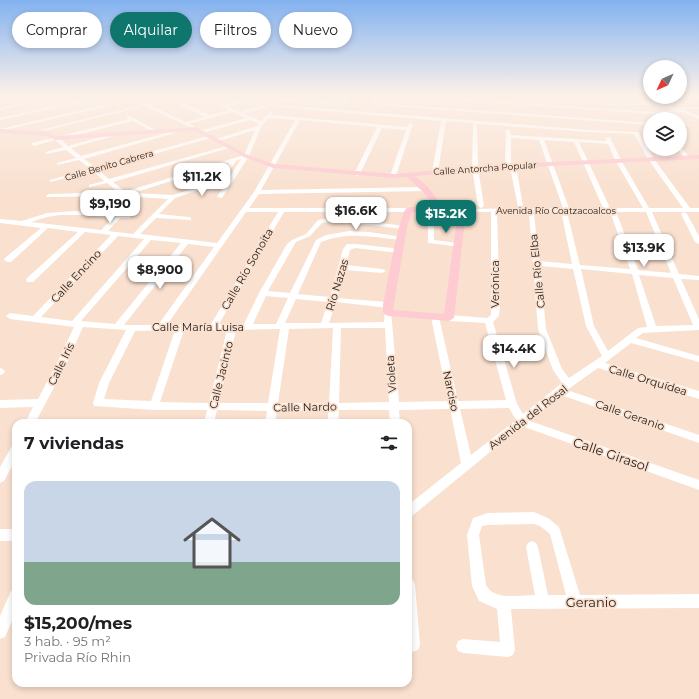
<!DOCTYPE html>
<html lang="es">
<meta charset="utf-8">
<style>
:root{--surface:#fff;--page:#f2f2f2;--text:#202124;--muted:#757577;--accent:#0f766e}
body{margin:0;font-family:Montserrat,sans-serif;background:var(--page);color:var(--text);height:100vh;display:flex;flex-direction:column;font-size:15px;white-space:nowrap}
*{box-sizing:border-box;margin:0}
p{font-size:13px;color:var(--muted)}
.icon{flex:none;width:22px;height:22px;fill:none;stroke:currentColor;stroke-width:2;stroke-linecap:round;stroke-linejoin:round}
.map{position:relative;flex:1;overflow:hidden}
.side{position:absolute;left:12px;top:419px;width:400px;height:268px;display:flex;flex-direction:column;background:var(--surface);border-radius:12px;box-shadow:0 2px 6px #0003}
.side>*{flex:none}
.guide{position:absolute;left:12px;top:12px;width:400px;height:36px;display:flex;gap:8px}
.needle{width:26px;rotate:226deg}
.controls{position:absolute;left:643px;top:60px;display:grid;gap:8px}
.controls a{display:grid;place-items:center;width:44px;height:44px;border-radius:50%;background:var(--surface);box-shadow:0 2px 6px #0003;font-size:20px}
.price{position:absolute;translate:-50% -34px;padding:0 9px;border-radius:8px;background:#fff;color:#222;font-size:13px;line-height:26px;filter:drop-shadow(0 1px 2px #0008)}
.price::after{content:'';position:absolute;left:50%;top:24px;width:12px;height:9px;margin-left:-6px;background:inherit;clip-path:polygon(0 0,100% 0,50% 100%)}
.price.current{background:var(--accent);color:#fff}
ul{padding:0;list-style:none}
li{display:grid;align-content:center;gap:8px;height:212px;padding:0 12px}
li span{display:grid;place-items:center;height:124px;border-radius:12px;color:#555}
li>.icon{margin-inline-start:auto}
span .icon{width:72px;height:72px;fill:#fffc;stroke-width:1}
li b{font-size:17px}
h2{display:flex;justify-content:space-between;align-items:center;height:48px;padding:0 12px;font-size:17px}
.tag{padding:0 14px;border-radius:18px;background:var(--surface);box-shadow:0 2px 6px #0003;font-size:14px;line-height:36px}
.tag.current{background:var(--accent);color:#fff}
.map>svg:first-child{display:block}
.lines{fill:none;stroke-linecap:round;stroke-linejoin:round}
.minor{fill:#fff;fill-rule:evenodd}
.major{fill:#fdcbd1;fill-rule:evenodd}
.labels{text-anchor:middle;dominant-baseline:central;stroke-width:3.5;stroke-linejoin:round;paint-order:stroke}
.far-street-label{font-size:9px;fill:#241b15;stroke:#f9e0cf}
.street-label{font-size:11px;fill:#241b15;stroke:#f9e0cf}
.near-street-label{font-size:13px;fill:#241b15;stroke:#f9e0cf}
</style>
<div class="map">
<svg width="699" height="699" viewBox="0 0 699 699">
<rect width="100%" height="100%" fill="#f9e0cf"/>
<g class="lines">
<g class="minor">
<path d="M28 94H32L19 104 67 94H74L0 110V108L12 105Z"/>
<path d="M121 94H126L134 97 155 94 137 99 146 104 187 94H193L174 99 210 115 229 110 194 94H199L209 98 231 94 213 100 224 105 253 97 240 95 238 94 342 103 344 102 347 94H351L348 104 342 105 285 101 257 98V99L228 107 240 112 269 104 589 130 638 132 654 159 690 208H699V212H652L679 274 699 276V280L681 279 699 319V330L643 333 636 338 699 356V362L631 343 605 363 699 391V399L598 368 567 390 699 435V443L561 395 530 421 699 480V490L522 426 412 516 408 517V505L461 463 450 409 399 410 400 423H390L389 410H339L338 423H328V410L277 411 275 423H265L267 411 217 410 214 423H204L207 410H154L94 406 93 403 99 383 126 330 83 327 67 363 35 423H25L33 407 0 408V400L38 399 57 363 74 327 10 319 6 316 10 313 33 316 111 235 85 232 33 282H27L26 280 27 278 78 232 48 228 11 262H8L4 260 5 258 41 228 0 223V219L22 221 47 213 74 211 128 215 131 217 130 218H120L108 231 133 234 168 199 124 196 47 197 46 196 49 194 118 192 107 183 89 187V185L104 181 93 171 50 182V180L90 169 79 160 57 165V163L76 158 66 150 46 154V152L63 147 55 140 34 146 31 144 32 143 129 119 126 116 128 115 159 132 155 133 133 121 60 139 68 146 118 132 121 134 71 148 81 156 181 129 185 130 84 159 95 167 209 136 214 137 98 170 109 179 227 146 232 147 113 182 126 192 127 191 244 155 255 130 216 142 213 140 257 126 259 124 250 120 202 133H200V131L246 118 233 112 189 124 198 128V129L196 130 145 106 43 131 41 130 142 105ZM170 100 205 117 185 122 150 105ZM269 106 441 121 432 172 435 174 438 172 446 121 473 123 472 168 478 206 481 208 484 206 478 168 477 124 589 132 634 134 648 159 683 208H649L621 160 610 137 605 138 607 141 511 135 510 130H506L505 166 508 168 510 167 518 207 523 206 516 166 513 164 511 165V138L539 140 563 208 460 209V211L462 212H491V315L487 318 449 315 445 318 449 321 485 323 506 400 458 401 439 317 435 314 431 317 448 401 399 402 391 311H385L384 322 329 323 336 302 388 308 392 305 388 302 337 298 345 270 382 273 386 271 382 269 346 265 350 250 355 248 399 253 403 251 402 249 355 244H347L343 249 330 297 298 294 321 242C348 231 373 237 401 240L404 238 403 237 369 232 349 231 326 235 316 240 290 293 268 291 293 247 296 242 310 236 322 223 334 221 403 229 405 228V226L334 217 318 220 306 234 292 240 287 244 259 293 244 324H219L284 212H409L412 210 409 208H249L259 194 425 191 428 189 425 187 261 190 300 120 377 127 354 174 357 176 360 174 382 128 406 130 390 176 393 178 396 176 413 124 409 123 407 127 271 115 274 111 272 110 261 121 244 114ZM269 118 295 120 254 192 217 243 140 234 156 218 191 220V218L189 217 159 214 175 198 221 183 236 161 241 159 217 197 222 198 249 156 261 127ZM544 140 574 142 603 208H569ZM579 142 608 144 615 160 643 208H610ZM229 163 217 181 173 195 133 193ZM246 212H278L211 324 167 325ZM497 212H646L671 273 638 270 617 214 614 212 611 214 630 269 580 265 568 216 565 214 562 216 572 264 539 261 534 214 529 213 538 329 553 370 562 383 523 414 517 404 493 322 499 316 500 306ZM60 215H87L113 218 101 230 31 222 47 217ZM118 236 144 239 72 321 41 317ZM151 240 181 243 115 324 81 321ZM188 244 214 247 158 325H124ZM540 266 573 269 586 326 602 356 569 378 562 369 546 329ZM581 269 632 274 647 327 638 328 608 351 594 326ZM639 275 673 278 693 325 656 326ZM266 296 288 298 276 324H253ZM296 299 328 302 321 323H285ZM333 328 329 403H278L289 329ZM341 328H385L389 402 339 403ZM280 329 268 403H219L236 330ZM175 330 151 401 104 399 109 383 135 331ZM184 330H227L209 403 160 402ZM509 408 516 420 471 455 460 409Z"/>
<path d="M374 94H378L376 101 379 103 650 123V125L378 105 372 102Z"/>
<path d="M401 94 653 112 676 110 654 105H610L519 94H530L611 103H640L631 101 616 94H621L634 99 678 108 699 107V109H682L699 116V119L682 112 678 113 690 126 688 127 673 113 653 114 411 97Z"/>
<path d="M588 94H595L626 100 624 101Z"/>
<path d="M680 95 699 97V99L679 97Z"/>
<path d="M95 97 97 99 0 120V118Z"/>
<path d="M107 104 109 106 0 131V129Z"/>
<path d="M680 146 689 157V159H685L678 149H680Z"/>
<path d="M684 212 687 214 699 236V244L695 242 681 214Z"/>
<path d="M431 224 434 226V240L458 243H461V247L428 243V226Z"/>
<path d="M0 368 3 369 5 372 3 374 0 375Z"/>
<path d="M16 445V459L4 481 0 483V467L12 446Z"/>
<path d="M534 512 548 518 559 527 580 595 699 594V608L511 609 515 650 513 655 508 657 463 653 458 651 456 646 458 641 463 639 500 642 497 609 479 601 472 586 467 535 473 518 488 513ZM534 524 540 526 550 534 566 595H548L538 547 536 543 532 541 528 543 526 547 535 595C519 595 494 601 486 585L479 535 482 526 488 525Z"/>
<rect x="0" y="529" width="16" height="12"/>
<path d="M408 578 413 580 415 585 420 645 418 650 413 652 408 650Z"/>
<path d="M16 589V612L5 637 0 639V616L11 591Z"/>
</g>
<path class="major" d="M196 127 248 155 274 164 393 174 508 164 699 155V159L508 168 415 176 428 187 443 207 462 208 466 210 454 318 449 321 388 316 383 313V305C386 292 399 212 407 208 412 206 429 207 435 207L422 191 407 177 393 178 273 168 244 157 195 131 55 140 47 136 0 133V129L49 132 56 136ZM441 211 458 212 444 314 393 310 407 227 412 212Z"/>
</g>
<linearGradient id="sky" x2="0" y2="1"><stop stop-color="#83b2f0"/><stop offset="0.49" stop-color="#fcf1e9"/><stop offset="1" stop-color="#fcf1e9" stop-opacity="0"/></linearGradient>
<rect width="699" height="192" fill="url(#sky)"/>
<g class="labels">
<g class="far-street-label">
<text transform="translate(109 165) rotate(-16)">Calle Benito Cabrera</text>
<text transform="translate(485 168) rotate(-4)">Calle Antorcha Popular</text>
<text x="556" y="210">Avenida Río Coatzacoalcos</text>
</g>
<g class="street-label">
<text transform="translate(247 269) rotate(-60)">Calle Río Sonoita</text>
<text transform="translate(537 271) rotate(-96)">Calle Río Elba</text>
<text transform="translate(76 276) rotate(-47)">Calle Encino</text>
<text transform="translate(495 284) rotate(-90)">Verónica</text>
<text transform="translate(337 285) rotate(-73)">Río Nazas</text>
<text x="198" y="327">Calle María Luisa</text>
<text transform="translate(61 364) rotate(-64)">Calle Iris</text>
<text transform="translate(391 374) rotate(-94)">Violeta</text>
<text transform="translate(221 375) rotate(-76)">Calle Jacinto</text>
<text transform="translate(648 380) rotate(17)">Calle Orquídea</text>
<text transform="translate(451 391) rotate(78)">Narciso</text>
<text transform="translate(305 407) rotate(-1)">Calle Nardo</text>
<text transform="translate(630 415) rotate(19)">Calle Geranio</text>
<text transform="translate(528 417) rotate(-38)">Avenida del Rosal</text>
</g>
<g class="near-street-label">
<text transform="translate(611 454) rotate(19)">Calle Girasol</text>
<text x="591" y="602">Geranio</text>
</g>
</g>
</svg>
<div class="controls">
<a><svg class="needle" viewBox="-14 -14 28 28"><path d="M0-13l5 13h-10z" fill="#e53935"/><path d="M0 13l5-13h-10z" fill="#757577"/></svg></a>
<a><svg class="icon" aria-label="layers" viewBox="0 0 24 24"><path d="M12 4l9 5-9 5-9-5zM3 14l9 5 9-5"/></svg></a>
</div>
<b class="price" style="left:202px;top:197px">$11.2K</b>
<b class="price" style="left:110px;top:224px">$9,190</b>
<b class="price" style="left:356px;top:231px">$16.6K</b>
<b class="price current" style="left:446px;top:234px">$15.2K</b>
<b class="price" style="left:644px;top:268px">$13.9K</b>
<b class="price" style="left:160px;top:290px">$8,900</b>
<b class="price" style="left:514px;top:369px">$14.4K</b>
<div class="guide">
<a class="tag">Comprar</a>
<a class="tag current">Alquilar</a>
<a class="tag">Filtros</a>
<a class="tag">Nuevo</a>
</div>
<section class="side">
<h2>7 viviendas<svg class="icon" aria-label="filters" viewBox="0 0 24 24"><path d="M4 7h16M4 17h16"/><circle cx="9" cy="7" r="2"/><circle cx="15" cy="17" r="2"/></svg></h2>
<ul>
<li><span style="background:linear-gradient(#c9d6e8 65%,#7fa58c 0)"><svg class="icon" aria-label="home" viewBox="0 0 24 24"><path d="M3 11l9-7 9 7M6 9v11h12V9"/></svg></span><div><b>$15,200/mes</b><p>3 hab. · 95 m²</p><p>Privada Río Rhin</p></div></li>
</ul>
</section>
</div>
